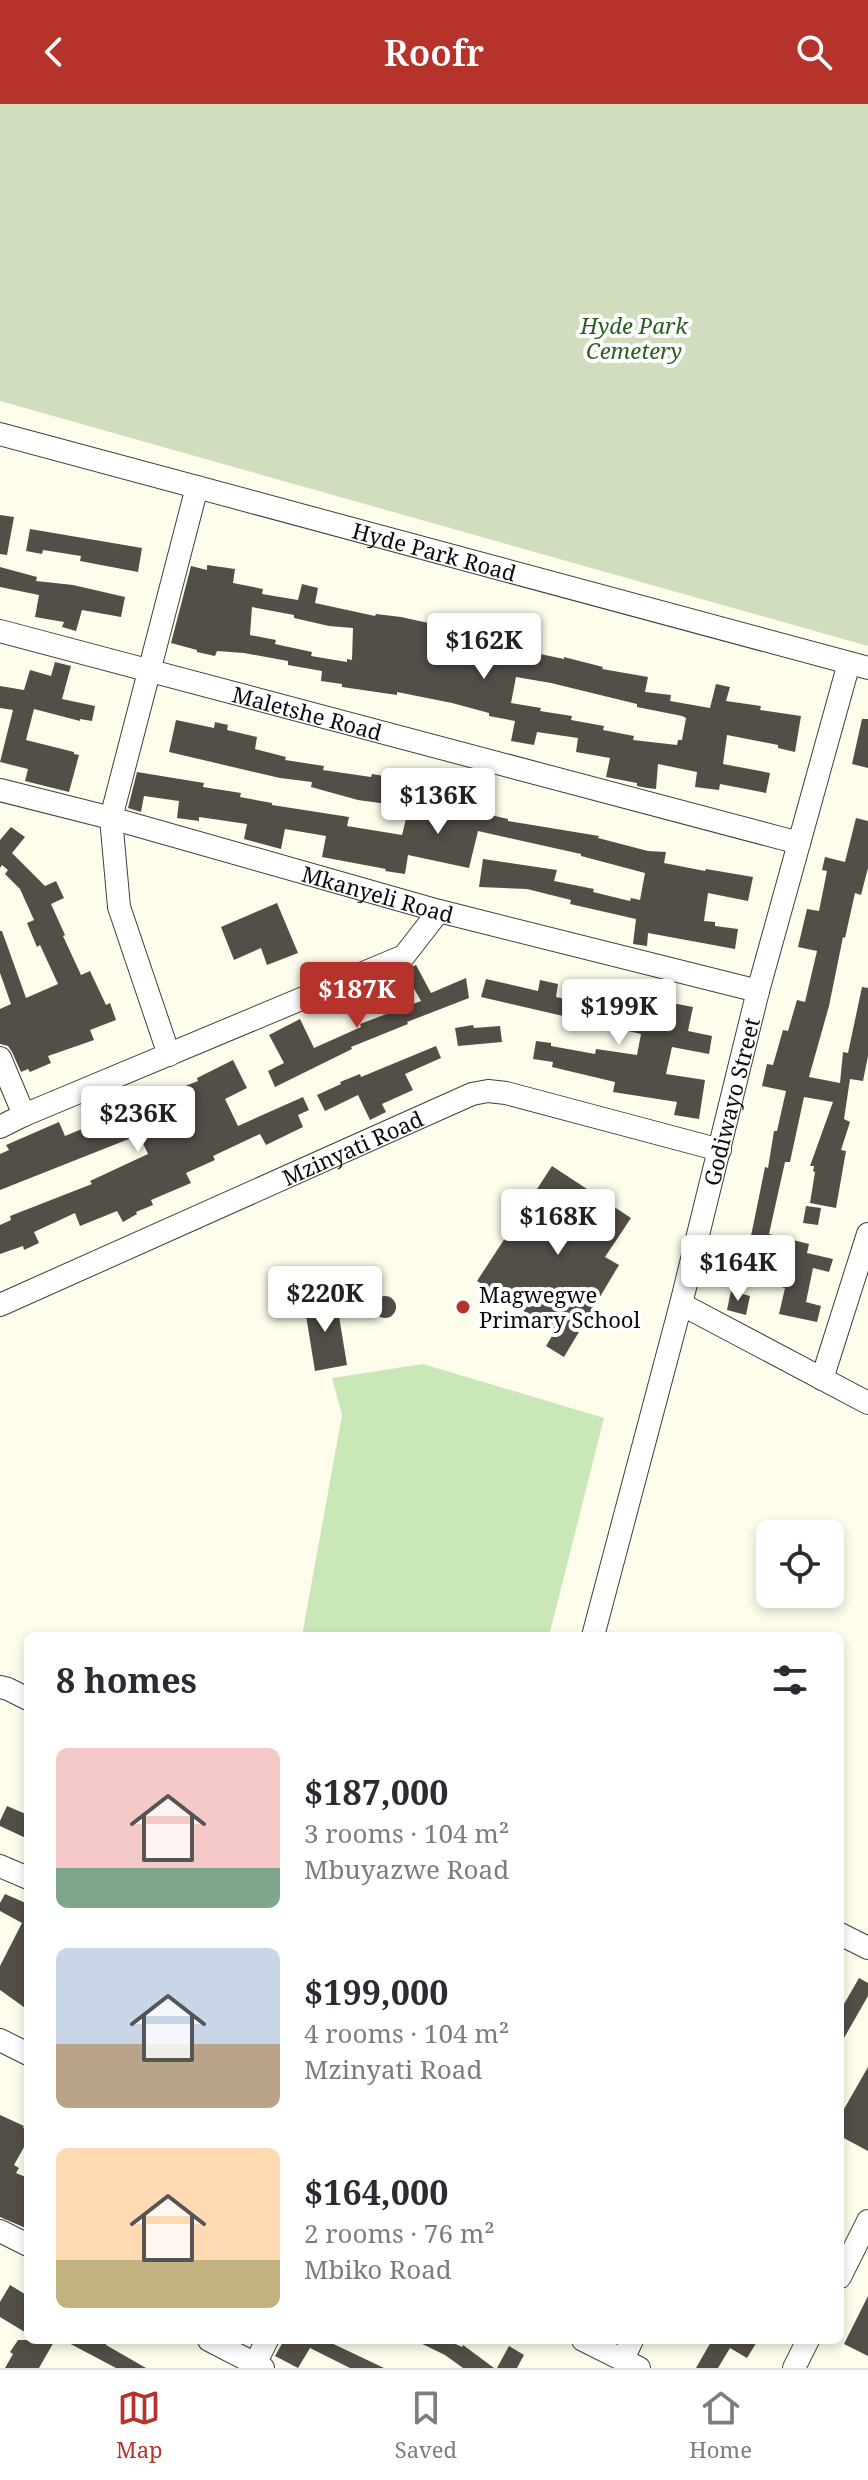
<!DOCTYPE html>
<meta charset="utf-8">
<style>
:root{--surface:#fff;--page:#f2f2f3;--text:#2b2b33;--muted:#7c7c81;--line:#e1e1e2;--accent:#b5332a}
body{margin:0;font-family:"Noto Serif",serif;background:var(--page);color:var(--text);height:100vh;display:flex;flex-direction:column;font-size:30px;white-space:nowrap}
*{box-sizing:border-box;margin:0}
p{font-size:26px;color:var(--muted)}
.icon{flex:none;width:44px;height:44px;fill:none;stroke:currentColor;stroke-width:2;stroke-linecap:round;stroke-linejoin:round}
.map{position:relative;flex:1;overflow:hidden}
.side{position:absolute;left:24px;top:1528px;width:820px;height:712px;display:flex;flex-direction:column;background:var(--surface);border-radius:12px;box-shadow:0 4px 12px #0003}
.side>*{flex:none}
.tools{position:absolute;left:756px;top:1416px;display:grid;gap:16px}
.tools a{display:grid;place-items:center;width:88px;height:88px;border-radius:12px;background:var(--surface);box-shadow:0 4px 12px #0003;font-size:40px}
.price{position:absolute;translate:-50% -68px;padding:0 18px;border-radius:8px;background:#fff;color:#222;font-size:26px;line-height:52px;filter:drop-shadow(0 2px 4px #0008)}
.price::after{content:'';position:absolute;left:50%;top:48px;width:24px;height:18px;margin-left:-12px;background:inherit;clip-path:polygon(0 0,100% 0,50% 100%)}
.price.on{background:var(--accent);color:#fff}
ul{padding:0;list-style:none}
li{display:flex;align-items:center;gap:24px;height:200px;padding:0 32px}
li span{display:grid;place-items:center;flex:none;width:224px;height:160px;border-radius:12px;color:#555}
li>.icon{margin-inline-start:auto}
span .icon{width:96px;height:96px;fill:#fffc;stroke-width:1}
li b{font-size:34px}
h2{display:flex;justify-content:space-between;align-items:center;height:96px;padding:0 32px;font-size:34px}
header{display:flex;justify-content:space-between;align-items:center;height:104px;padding:0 32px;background:var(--accent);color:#fff;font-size:36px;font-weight:600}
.tabs{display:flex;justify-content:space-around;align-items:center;height:112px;border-top:2px solid var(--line);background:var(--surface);font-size:22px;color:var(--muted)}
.tabs a{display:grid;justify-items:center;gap:4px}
.tabs .on{color:var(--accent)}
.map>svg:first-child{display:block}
.green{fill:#cae7b7}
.cemetery{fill:#d0debe}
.building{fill:#544e48;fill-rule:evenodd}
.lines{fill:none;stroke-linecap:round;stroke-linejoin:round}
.minor-casing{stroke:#3f3f3f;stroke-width:24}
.minor{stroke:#fff;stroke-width:22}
.poi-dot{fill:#b5332a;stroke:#fff;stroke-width:3}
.labels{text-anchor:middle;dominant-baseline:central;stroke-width:8;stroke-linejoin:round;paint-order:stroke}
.park-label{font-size:22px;font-style:italic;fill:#25601f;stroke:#fff}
.street-label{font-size:22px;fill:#0c0c0c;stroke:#fff}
.poi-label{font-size:22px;fill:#0c0c0c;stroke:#fff;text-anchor:start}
</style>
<header><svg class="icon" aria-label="back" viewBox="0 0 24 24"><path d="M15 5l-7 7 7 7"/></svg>Roofr<svg class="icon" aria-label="search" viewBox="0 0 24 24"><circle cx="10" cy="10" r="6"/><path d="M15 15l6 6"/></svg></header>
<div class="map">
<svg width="868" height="2264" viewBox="0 0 868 2264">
<rect width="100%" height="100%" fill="#fefdeb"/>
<path class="green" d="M423 1260 604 1314 549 1532H302L342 1311 332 1274Z"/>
<path class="cemetery" d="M0 0H868V542L0 297Z"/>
<g class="building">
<path d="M0 411 14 413 7 451 0 450Z"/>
<path d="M30 425 142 444 138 468 80 457 81 452 43 446 42 450 26 447Z"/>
<path d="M207 461 235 465 233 479 263 485 262 490 298 496 302 480 318 484 315 499 375 512 376 510 401 513 433 520 430 535 467 540 468 535 488 538 487 548 538 557 540 550 564 555V553L603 563 602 565 648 573 645 588 671 591 670 597 710 604 716 580 730 583 726 597 761 602 760 606 801 612 795 648 778 644V641L727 631 723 660 770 669 766 689 720 680 719 686 695 683 697 668 658 660 656 685 647 684 637 682V679L606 673 610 654 576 648 578 634 537 628 534 641 511 637 515 617 489 612V609L452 599 397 588V591L342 583V580L321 577 322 567 288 561V557L244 549 217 547 215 552 197 548V546L171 539 191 462 207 466ZM252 503 294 511V514L329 522 353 524 352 556 347 555V558L311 552 312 548 275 540 276 536 250 531ZM516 573 551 579 637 600V603L682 612 686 614 682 636H678L677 641 633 636 634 632 603 626 604 622 571 616 572 612 540 607 541 604 511 599Z"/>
<path d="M0 463 37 473 36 477 73 481 125 493 121 513 82 506 76 527 62 523 64 518 35 513 39 491 0 483Z"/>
<path d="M55 558 71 562 62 595 95 602 92 617 80 615V617L34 605 26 636 74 648V650L79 651 69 688 25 677 28 665 0 658 13 606 0 604V582L24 586 30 566 51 572Z"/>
<path d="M862 615H868V664L852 660Z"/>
<path d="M176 616 214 624 215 618 228 621 227 626 257 633 255 645 286 653 285 656 324 662 323 666 371 673 372 670 416 677 418 668 442 675 439 694 484 702 482 709 508 715V717L599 732 598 734 648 747 666 748 664 759 705 767 706 765 753 773 748 797 708 789 704 817 715 818V822L738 825 735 845 648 829 647 842 633 840 636 815 570 800 571 796 527 785 479 783 483 755 557 766 554 777 594 785 593 788 630 797 631 794 640 796 645 769 581 752V750L478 727 469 764 408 751 405 770 385 767 386 765 322 753 326 732 285 725 281 745 244 735 247 720 199 713V717L177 714 179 697 144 692 141 708 128 704 137 668 204 679 203 683 241 689 240 693 272 699V701L349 713 347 722 402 731 409 703 358 696 311 683 312 678 280 674 169 648Z"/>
<path d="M856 714 868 717V764L861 791 855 789 845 834 843 833 829 902 809 973 840 979 843 948 848 949 862 883 868 884V952L863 977 850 975 844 1015 850 1018 841 1046 846 1047 836 1104 810 1099 815 1068 813 1067 814 1062H810L833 998 804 993 790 1058H785L769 1130 809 1140 807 1149 833 1155 829 1168 813 1164 806 1198 821 1202 817 1218 779 1210 785 1184 781 1183 782 1179 743 1171 761 1083 765 1063 768 1064 774 1027H777L786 987 762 982 767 960 773 961 783 926 788 927 797 896 805 898 817 847 798 843 807 805 819 807 827 767 822 766 825 753 845 758Z"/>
<path d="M11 723 25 733 12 749 45 782 56 777 64 794 51 800 65 831 63 832 81 871 90 867 106 901 110 899 116 916 90 926 94 936 48 952 51 959 30 968 28 965 21 968 12 948 8 942 0 940V905L11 900 0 869V827H2L26 894 58 880 40 841 37 843 27 819 34 816 20 785 5 770 8 766 2 761 0 764V736Z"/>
<path d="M277 799 298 849 267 861 261 844 234 856 221 823Z"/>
<path d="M416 861 431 889 466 874 469 894 407 918 408 920 351 943 352 945 275 983 268 967 284 959 269 931 300 915 314 944 361 923 360 920 421 897 404 867Z"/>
<path d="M486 875 538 887 540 876 558 880 556 893 588 900V904L667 921 672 899 693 903 688 927 712 932 709 950 672 943 666 970 705 976 699 1015 674 1011 677 998 613 988 615 978 552 963 553 958 533 955 536 937 551 939V942L595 950 596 945 637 951 641 930 481 893Z"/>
<path d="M473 921 474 924 500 922 502 938 458 942 455 924Z"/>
<path d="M436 942 441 954 405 970 413 986 382 1000 386 1008 370 1016 358 991 325 1007 317 991 341 980 340 978 360 970 361 973Z"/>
<path d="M233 956 247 984 225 995 238 1022 303 993 309 1006 298 1011 303 1023 266 1041 260 1030 213 1052 215 1056 186 1069 191 1079 151 1096 153 1101 136 1108 137 1110 123 1118 117 1107 80 1122 75 1109 34 1128 39 1139 24 1146 23 1142 0 1150V1121L11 1116 10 1112 92 1080 90 1077 148 1050 139 1031 0 1086V1050L9 1046 6 1041 59 1018 65 1032 94 1020 97 1028 164 997 162 991 198 977 197 974Z"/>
<path d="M552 1062 631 1114 605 1153 619 1161 564 1253 546 1242 555 1227 477 1177Z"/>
<path d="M806 1102 821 1104 818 1121 803 1119Z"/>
<path d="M731 1187 750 1192 746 1211 727 1206Z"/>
<circle cx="385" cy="1203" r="11"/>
<path d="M336 1194 347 1261 315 1267 304 1199Z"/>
<path d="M7 1702 28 1711V1735L0 1722V1717Z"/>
<path d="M5 1790 28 1800V1906L0 1886V1862L22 1819 0 1807V1799Z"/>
<path d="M859 1874 868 1879V1892L840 1941V1907Z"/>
<path d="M868 1963V2047L840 2032V2012Z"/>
<path d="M0 2011 24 2022 23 2024 28 2026V2036L14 2061 19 2064 16 2069 28 2074V2125L0 2113Z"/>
<path d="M10 2181 28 2192V2230L0 2213V2198Z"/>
<path d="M868 2192V2252L844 2240Z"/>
<path d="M18 2236H55L39 2264H5L13 2250 10 2248Z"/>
<path d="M63 2236H108L106 2241 146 2264H116Z"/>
<path d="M284 2236H325L384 2264H350L310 2244 298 2264 275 2252Z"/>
<path d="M414 2236H447L462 2243 463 2241 494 2264H463L445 2251Z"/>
<path d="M712 2236H758L747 2254 730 2244 718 2264H696Z"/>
<path d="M509 2242 524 2251 517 2264H497Z"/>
</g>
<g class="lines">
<g class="minor-casing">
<g id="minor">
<path id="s1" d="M0 330 868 564"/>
<path id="s2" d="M0 527 799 739"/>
<path id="s3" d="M0 686 111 714 439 807 758 887"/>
<path d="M169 951 119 803 111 714 197 383"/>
<path d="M0 954 24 1011"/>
<path d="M0 1023 24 1011 404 852 439 807"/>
<path d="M681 1200 868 1299"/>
<path id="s4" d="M0 1201 472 990 488 987 506 989 720 1046"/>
<path d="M822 1275 868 1130"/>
<path id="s5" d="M593 1532 681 1200 758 887 849 559"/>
<path d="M0 1583 8 1585 28 1595"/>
<path d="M0 1762 28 1774"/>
<path d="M840 1830 868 1844"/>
<path d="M0 1936 28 1950"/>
<path d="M0 2127 28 2141"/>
<path d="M840 2173 868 2117"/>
<path d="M209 2236 263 2264"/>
<path d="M583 2236 639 2264"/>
<path d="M623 2255 632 2236"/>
<path d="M253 2264 267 2236"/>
<path d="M794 2264 808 2236"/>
</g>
</g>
<use href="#minor" class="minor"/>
</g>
<circle class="poi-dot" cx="463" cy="1203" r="8"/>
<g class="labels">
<g class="park-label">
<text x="634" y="221">Hyde Park<tspan x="634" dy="25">Cemetery</tspan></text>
</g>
<g class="street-label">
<text stroke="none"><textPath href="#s1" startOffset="450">Hyde Park Road</textPath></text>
<text stroke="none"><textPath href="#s2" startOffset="318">Maletshe Road</textPath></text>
<text stroke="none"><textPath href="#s3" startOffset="392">Mkanyeli Road</textPath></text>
<text stroke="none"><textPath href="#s5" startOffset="552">Godiwayo Street</textPath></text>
<text stroke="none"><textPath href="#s4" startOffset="386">Mzinyati Road</textPath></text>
</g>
<g class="poi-label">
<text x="479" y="1190">Magwegwe<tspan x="479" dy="25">Primary School</tspan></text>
</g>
</g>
</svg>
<div class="tools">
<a><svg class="icon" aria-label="locate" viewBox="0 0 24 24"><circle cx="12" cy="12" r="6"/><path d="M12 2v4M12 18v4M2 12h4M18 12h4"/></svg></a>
</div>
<b class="price" style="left:484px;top:577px">$162K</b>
<b class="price" style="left:438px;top:732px">$136K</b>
<b class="price on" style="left:357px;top:926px">$187K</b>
<b class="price" style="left:619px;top:943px">$199K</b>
<b class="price" style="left:138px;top:1050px">$236K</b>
<b class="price" style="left:558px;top:1153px">$168K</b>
<b class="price" style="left:738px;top:1199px">$164K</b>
<b class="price" style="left:325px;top:1230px">$220K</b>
<section class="side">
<h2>8 homes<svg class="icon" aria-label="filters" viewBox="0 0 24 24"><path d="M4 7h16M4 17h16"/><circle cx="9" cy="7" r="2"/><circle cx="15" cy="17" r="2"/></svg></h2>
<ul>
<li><span style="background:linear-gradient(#f6c9c9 75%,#7fa58c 0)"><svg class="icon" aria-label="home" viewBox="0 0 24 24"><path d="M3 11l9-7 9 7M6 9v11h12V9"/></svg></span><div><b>$187,000</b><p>3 rooms · 104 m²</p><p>Mbuyazwe Road</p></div></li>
<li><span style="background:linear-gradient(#c9d6e8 60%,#b9a48a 0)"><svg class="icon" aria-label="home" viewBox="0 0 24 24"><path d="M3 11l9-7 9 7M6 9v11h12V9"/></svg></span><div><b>$199,000</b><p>4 rooms · 104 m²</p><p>Mzinyati Road</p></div></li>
<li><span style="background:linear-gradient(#ffd9b3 70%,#c2b280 0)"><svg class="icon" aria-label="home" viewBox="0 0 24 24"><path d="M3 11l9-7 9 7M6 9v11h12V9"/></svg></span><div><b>$164,000</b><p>2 rooms · 76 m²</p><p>Mbiko Road</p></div></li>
</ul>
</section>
</div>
<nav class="tabs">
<a class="on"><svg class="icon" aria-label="map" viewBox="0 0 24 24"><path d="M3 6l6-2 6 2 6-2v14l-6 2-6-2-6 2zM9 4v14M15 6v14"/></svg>Map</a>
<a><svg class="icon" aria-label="saved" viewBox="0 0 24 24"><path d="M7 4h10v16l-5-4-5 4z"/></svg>Saved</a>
<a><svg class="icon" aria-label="home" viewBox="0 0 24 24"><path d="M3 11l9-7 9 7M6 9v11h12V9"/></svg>Home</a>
</nav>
